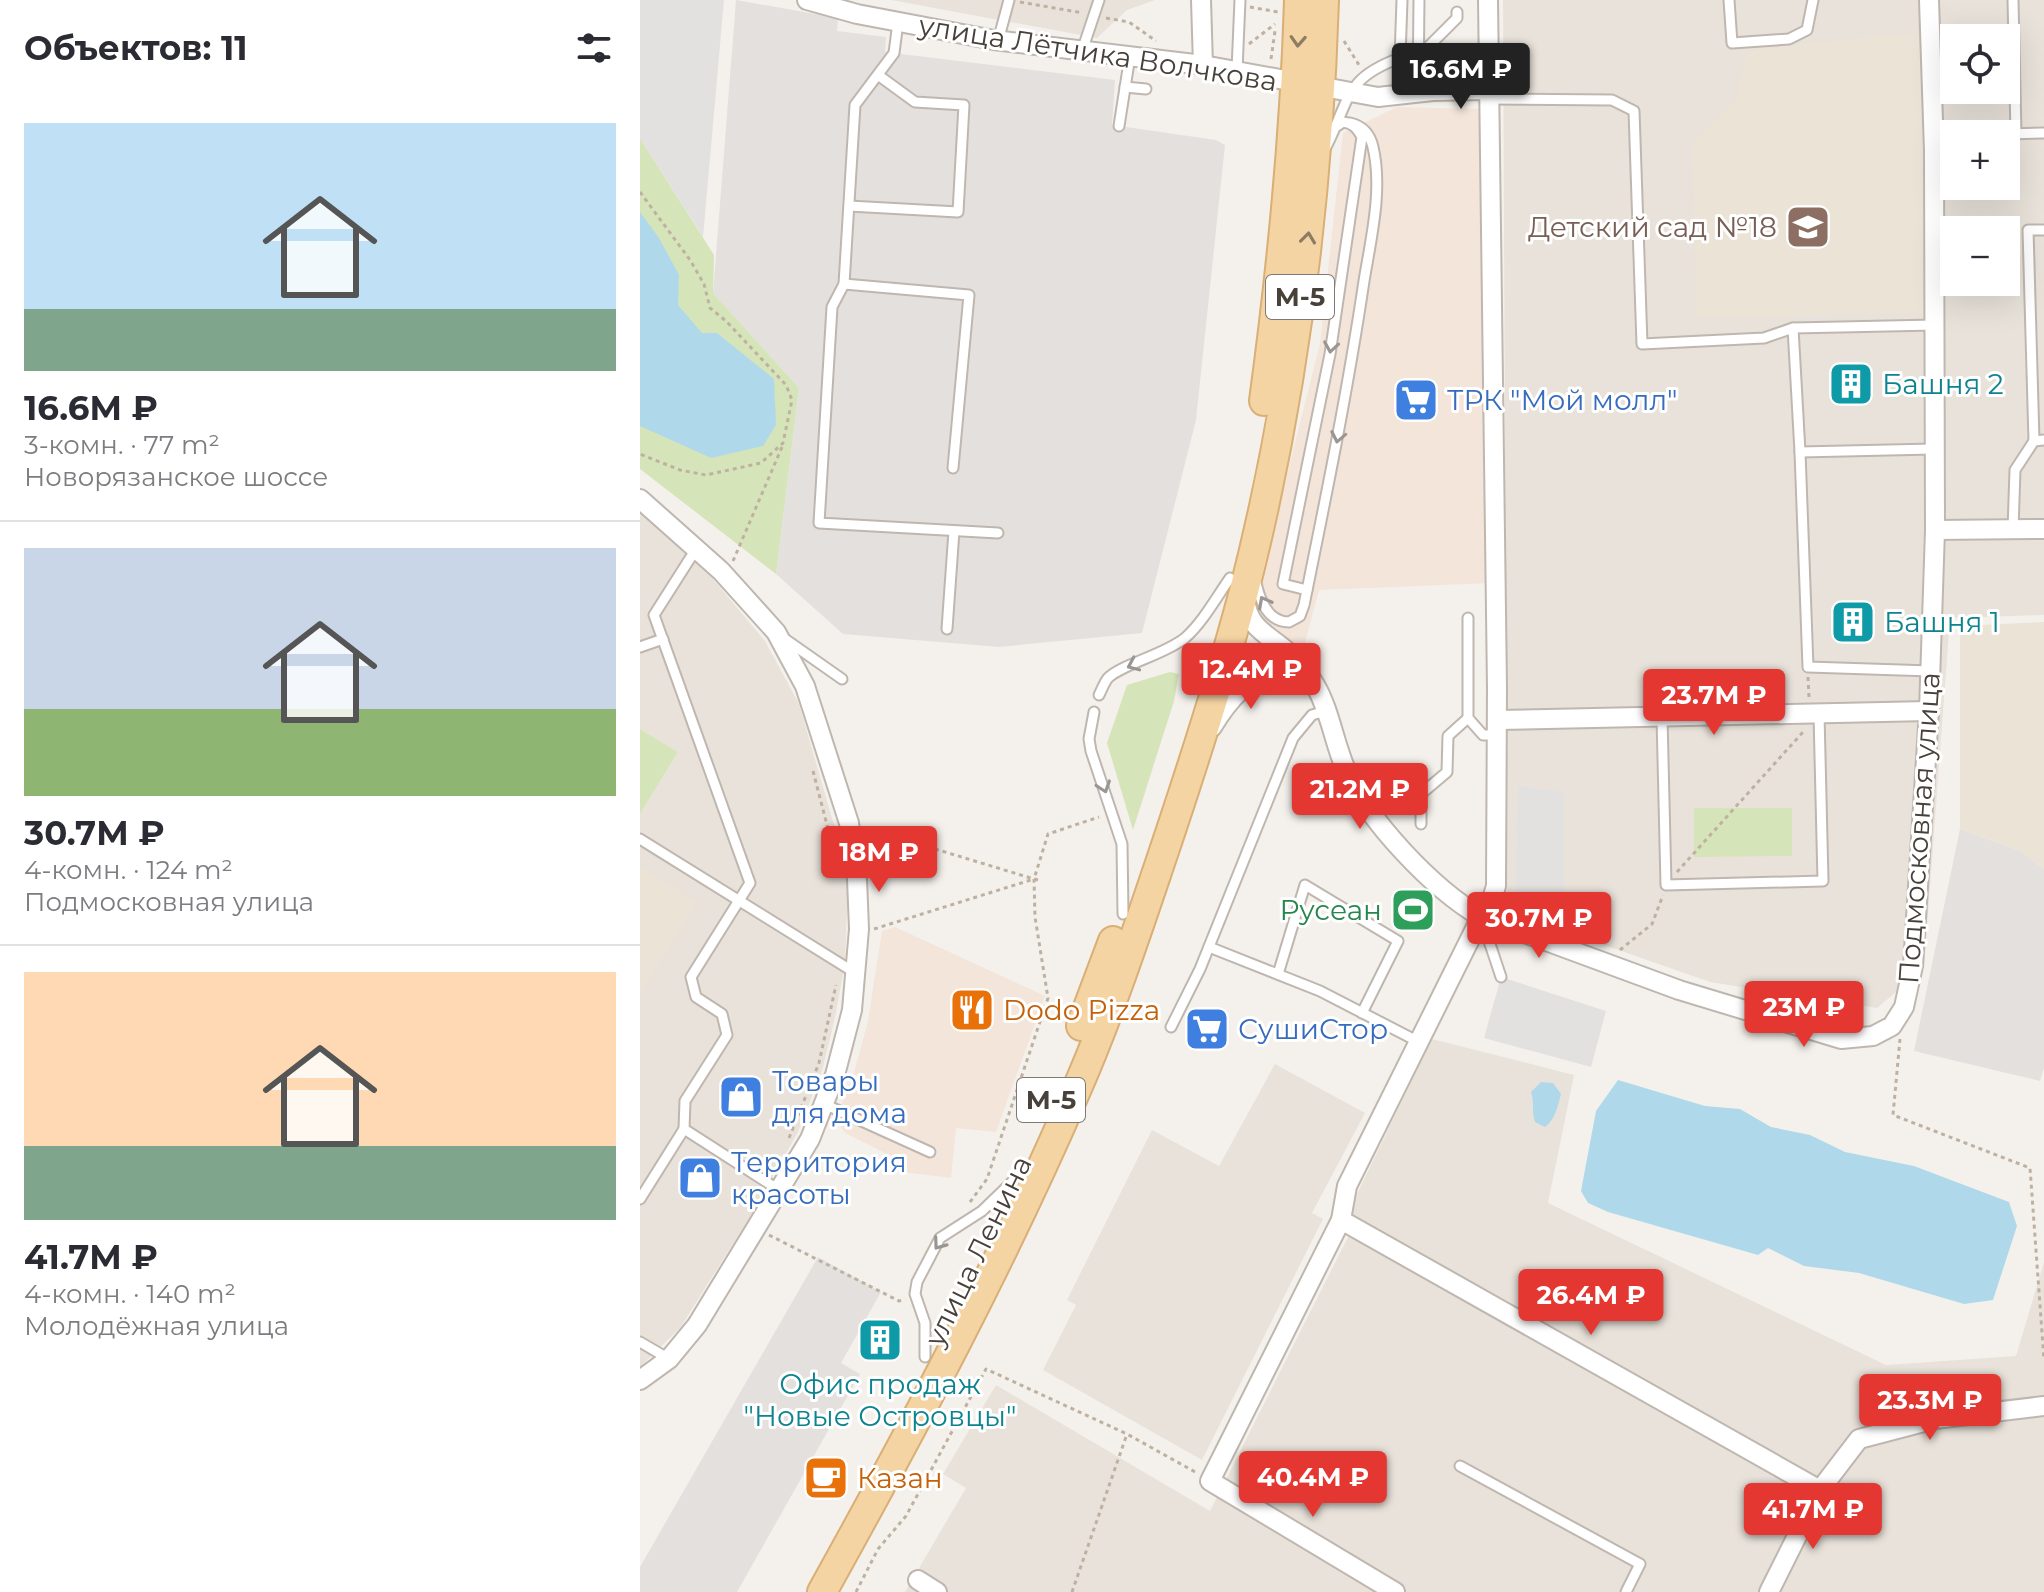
<!DOCTYPE html>
<html lang="ru">
<meta charset="utf-8">
<style>
:root{--surface:#fff;--page:#f7f7f7;--text:#2b2b33;--muted:#7c7c81;--line:#e1e1e2;--accent:#e53732}
body{margin:0;font-family:Montserrat,sans-serif;background:var(--page);color:var(--text);height:100vh;display:flex;flex-direction:column;font-size:30px;white-space:nowrap}
*{box-sizing:border-box;margin:0}
p{font-size:26px;color:var(--muted)}
.icon{flex:none;width:44px;height:44px;fill:none;stroke:currentColor;stroke-width:2;stroke-linecap:round;stroke-linejoin:round}
.map{position:relative;flex:1;overflow:hidden}
.panel{display:flex;flex-direction:column;background:var(--surface);width:640px}
.panel>*{flex:none}
.tools{position:absolute;left:1300px;top:24px;display:grid;gap:16px}
.tools a{display:grid;place-items:center;width:80px;height:80px;border-radius:0px;background:var(--surface);box-shadow:0 8px 32px #0002;font-size:40px}
.price{position:absolute;translate:-50% -68px;padding:0 18px;border-radius:8px;background:var(--accent);color:#fff;font-size:26px;line-height:52px;filter:drop-shadow(0 2px 4px #0008)}
.price::after{content:'';position:absolute;left:50%;top:48px;width:24px;height:18px;margin-left:-12px;background:inherit;clip-path:polygon(0 0,100% 0,50% 100%)}
.price.on{background:#222;color:#fff}
ul{padding:0;list-style:none}
li{display:grid;align-content:center;gap:16px;height:424px;padding:0 24px}
li+li{border-top:2px solid var(--line)}
li span{display:grid;place-items:center;height:248px;border-radius:0px;color:#555}
li>.icon{margin-inline-start:auto}
span .icon{width:144px;height:144px;fill:#fffc;stroke-width:1}
li b{font-size:34px}
h2{display:flex;justify-content:space-between;align-items:center;height:96px;padding:0 24px;font-size:34px}
main{display:flex;flex:1;min-height:0}
.map>svg:first-child{display:block}
.residential{fill:#e8e2da;fill-rule:evenodd}
.commercial{fill:#f3e5d9}
.industrial{fill:#e4e0dd}
.education{fill:#ece3d7}
.green{fill:#d6e4b9}
.parking{fill:#e3e1df}
.water{fill:#afd9ea}
.lines{fill:none;stroke-linecap:round;stroke-linejoin:round}
.service-casing{stroke:#bfb7af;stroke-width:13}
.minor-casing{stroke:#bfb7af;stroke-width:22}
.primary-casing{stroke:#d9af75;stroke-width:32}
.path{stroke:#bfb1a1;stroke-width:3;stroke-dasharray:4 4;stroke-linecap:butt}
.service{stroke:#fff;stroke-width:9}
.minor{stroke:#fff;stroke-width:18}
.primary{stroke:#f5d4a4;stroke-width:28}
.oneway{stroke:#8d7c64}
.oneway2{stroke:#9a9693}
.labels{text-anchor:middle;dominant-baseline:central;stroke-width:6;stroke-linejoin:round;paint-order:stroke}
.shield{fill:#fff;stroke:#7f7a75;stroke-width:2}
.shield-label{font-size:26px;font-weight:bold;fill:#48413a}
.street-label{font-size:28px;fill:#48413a;stroke:#fff}
.education-label{font-size:28px;fill:#785e54;stroke:#fff;text-anchor:end}
.culture-label{font-size:28px;fill:#0d838f;stroke:#fff;text-anchor:start}
.shop-label{font-size:28px;fill:#366cbe;stroke:#fff;text-anchor:start}
.leisure-label{font-size:28px;fill:#27864d;stroke:#fff;text-anchor:end}
.food-label{font-size:28px;fill:#c56008;stroke:#fff;text-anchor:start}
</style>
<main>
<section class="panel">
<h2>Объектов: 11<svg class="icon" aria-label="filters" viewBox="0 0 24 24"><path d="M4 7h16M4 17h16"/><circle cx="9" cy="7" r="2"/><circle cx="15" cy="17" r="2"/></svg></h2>
<ul>
<li><span style="background:linear-gradient(#bfe0f5 75%,#7fa58c 0)"><svg class="icon" aria-label="home" viewBox="0 0 24 24"><path d="M3 11l9-7 9 7M6 9v11h12V9"/></svg></span><div><b>16.6M ₽</b><p>3-комн. · 77 m²</p><p>Новорязанское шоссе</p></div></li>
<li><span style="background:linear-gradient(#c9d6e8 65%,#8fb573 0)"><svg class="icon" aria-label="home" viewBox="0 0 24 24"><path d="M3 11l9-7 9 7M6 9v11h12V9"/></svg></span><div><b>30.7M ₽</b><p>4-комн. · 124 m²</p><p>Подмосковная улица</p></div></li>
<li><span style="background:linear-gradient(#ffd9b3 70%,#7fa58c 0)"><svg class="icon" aria-label="home" viewBox="0 0 24 24"><path d="M3 11l9-7 9 7M6 9v11h12V9"/></svg></span><div><b>41.7M ₽</b><p>4-комн. · 140 m²</p><p>Молодёжная улица</p></div></li>
</ul>
</section>
<div class="map">
<svg width="1404" height="1592" viewBox="0 0 1404 1592">
<rect width="100%" height="100%" fill="#f4f1ec"/>
<g class="residential">
<path d="M251 0H515L487 10 457 38Z"/>
<path d="M863 0H1404V615L1310 618 1284 968 1237 1008 1070 982 867 911ZM1314 38H1366V90H1314ZM1314 134H1366V186H1314ZM1314 230H1366V282H1314Z"/>
<path d="M0 513 73 579 125 641 159 704 196 832 208 884 205 963 195 1018 182 1071 158 1132 111 1215 40 1328 0 1367V814L38 752 0 729Z"/>
<path d="M792 1039 934 1075 908 1203 1246 1365 1376 1356 1404 1262V1592H265L326 1488 303 1474 356 1385 570 1511 708 1237 714 1200Z"/>
<path d="M635 1064 725 1113 672 1213 683 1219 562 1460 403 1370 436 1305 427 1300 512 1130 579 1166Z"/>
</g>
<g class="commercial">
<path d="M757 107 843 109 851 583 679 590 663 650 628 628 617 617 615 601 680 344 703 133Z"/>
<path d="M255 927 405 996 356 1132 316 1128 311 1178 263 1172 252 1166 255 1158 205 1133 196 1118 214 1073 228 1021 242 931Z"/>
</g>
<g class="industrial">
<path d="M96 0 198 18 197 31 246 37 245 52 475 80 472 125 576 140 585 145 556 420 502 633 359 647 203 634 136 574 159 388 73 293Z"/>
<path d="M1320 829 1381 851 1404 869V1068L1400 1081 1274 1051Z"/>
<path d="M178 1257 241 1292 201 1363 220 1374 97 1592H0V1567Z"/>
</g>
<g class="education">
<path d="M1280 32 1282 313 1056 317 1053 142 1095 101 1108 50Z"/>
<path d="M1404 622V869L1381 851 1320 829V626Z"/>
<path d="M0 867 57 902 0 994Z"/>
</g>
<g class="green">
<path d="M0 138 74 255 73 293 159 388 136 574 0 469Z"/>
<path d="M530 672 539 674 534 701 493 830 467 743 487 685Z"/>
<path d="M0 729 38 752 0 814Z"/>
<path d="M1054 808H1152V856L1054 857Z"/>
</g>
<g class="parking">
<path d="M0 0H84L63 237 0 138Z"/>
<path d="M878 786 924 792V926L875 907Z"/>
<path d="M861 977 966 1011 951 1067 844 1038Z"/>
</g>
<g class="water">
<path d="M0 212 19 238 39 275 38 305 62 333H77L134 379 136 425 123 446 71 458 0 426Z"/>
<path d="M978 1080 1065 1106 1100 1109 1131 1127 1170 1135 1205 1152 1274 1166 1369 1202 1377 1226 1353 1300 1324 1304 1219 1273 1164 1266 1128 1248 1118 1255 968 1212 948 1203 941 1191 956 1111Z"/>
<path d="M901 1082 913 1083 921 1094C918 1106 915 1120 905 1127L895 1122C891 1111 895 1104 891 1092Z"/>
</g>
<g class="lines">
<g class="service-casing">
<g id="service">
<path d="M1089 0 1092 43 1149 39 1167 30 1173 0"/>
<path d="M1373 0 1376 134"/>
<path d="M258 22 254 53 215 105 204 284 192 307 179 523 358 533"/>
<path d="M358 41 369 0"/>
<path d="M442 51 459 0"/>
<path d="M760 58H777L817 18V12"/>
<path d="M597 70 600 0"/>
<path d="M485 87 506 89"/>
<path d="M778 93 779 0"/>
<path d="M849 99 972 100 994 111 1002 344 1124 338 1153 328 1295 325"/>
<path d="M479 126 490 56"/>
<path d="M1366 134 1404 133"/>
<path d="M1293 136H1314"/>
<path d="M686 147C710 100 704 78 760 58L762 0"/>
<path d="M209 206 318 212 324 105 275 102 238 75"/>
<path d="M204 284 329 295 313 468"/>
<path d="M1153 328 1160 452 1293 449"/>
<path d="M1394 441 1388 230H1404"/>
<path d="M1160 452 1168 667 1291 671"/>
<path d="M1373 530 1375 470 1394 441 1404 440"/>
<path d="M616 583C620 601 628 622 649 622L660 616 664 605C686 497 708 389 724 281 731 238 743 190 733 147 730 134 723 126 710 123"/>
<path d="M667 590 643 584 690 354 722 137C717 128 713 123 703 122L697 126"/>
<path d="M828 618V718L843 735H857"/>
<path d="M307 629 314 531"/>
<path d="M145 639 202 679"/>
<path d="M0 647 23 639"/>
<path d="M459 695C462 689 464 683 468 678 482 664 524 655 545 638 563 622 576 598 590 578"/>
<path d="M454 712 449 739 451 751 482 844 483 914"/>
<path d="M1022 717 1026 885 1183 881 1179 714"/>
<path d="M781 824V794L807 772 808 736 828 718"/>
<path d="M0 839 217 974"/>
<path d="M842 920 861 977"/>
<path d="M569 947 680 991 779 1042"/>
<path d="M638 974 665 885 758 941 722 1013"/>
<path d="M531 1027 560 969 653 738 672 715 685 711"/>
<path d="M184 1104 290 1152"/>
<path d="M44 1129 45 1101 87 1035 82 1014 56 997 51 977 110 883 14 615 56 549"/>
<path d="M0 1199 44 1129 139 1190"/>
<path d="M0 1342 29 1359"/>
<path d="M285 1357V1323L275 1294 277 1282 300 1238 342 1211 375 1179"/>
<path d="M820 1466 1000 1564 986 1592"/>
</g>
</g>
<g class="minor-casing">
<g id="minor">
<path d="M167 0 217 14 354 40 563 65 738 97 793 91 848 90"/>
<path d="M561 0 563 65"/>
<path d="M0 499 81 571 136 632 165 686 209 823 217 879 219 929 212 1010 195 1075 170 1139 57 1325 29 1359 0 1380"/>
<path d="M1295 530 1404 529"/>
<path d="M605 598C607 625 623 632 643 648 656 658 667 671 675 685 690 710 694 743 706 770 728 821 793 889 841 917L1039 990 1201 1039 1233 1036 1252 1026 1264 1007 1273 966 1289 711 1295 530 1294 151 1289 0"/>
<path d="M857 720 1289 711"/>
<path d="M572 727C586 704 609 674 638 672 650 671 663 679 673 684"/>
<path d="M701 1220 1180 1490"/>
<path d="M278 1580 297 1592"/>
<path d="M755 1592 570 1481 701 1220 707 1186 841 917 852 899 856 886 857 688 848 0"/>
<path d="M1129 1592 1180 1490 1219 1439 1295 1419 1404 1406"/>
</g>
</g>
<g class="primary-casing">
<g id="primary">
<path d="M624 401C642 268 655 134 659 0"/>
<path d="M441 1026 473 941"/>
<path d="M182 1592C272 1430 361 1264 435 1093 468 1018 494 940 520 863 550 774 579 686 603 595 653 401 678 200 684 0"/>
</g>
</g>
<g class="path">
<path d="M380 2 443 13"/>
<path d="M610 7 638 12"/>
<path d="M466 18 489 22 516 41"/>
<path d="M704 41 719 65"/>
<path d="M609 44 635 24"/>
<path d="M631 59 635 31"/>
<path d="M0 192 50 260 64 284 70 308 86 321 146 385 152 400 143 443 121 463 66 475 40 470 0 454"/>
<path d="M93 561 142 447"/>
<path d="M1168 677 1169 697"/>
<path d="M173 771 195 856"/>
<path d="M226 828 394 879"/>
<path d="M1037 872 1163 732"/>
<path d="M398 880 394 879 408 834 459 817"/>
<path d="M234 929 394 879"/>
<path d="M980 950 1012 924 1023 895"/>
<path d="M1260 1039 1253 1115 1390 1168 1404 1360"/>
<path d="M149 1138 179 1063 196 985"/>
<path d="M330 1202 347 1179 408 998 395 917 394 879"/>
<path d="M129 1235 259 1301 265 1299"/>
<path d="M216 1592 238 1549 266 1516 346 1369 487 1434 557 1473"/>
<path d="M432 1592 487 1434"/>
</g>
<use href="#service" class="service"/>
<use href="#minor" class="minor"/>
<use href="#primary" class="primary"/>
</g>
<defs><path id="oneway-chevron" d="M-2-3.5L2.5 0L-2 3.5" fill="none" stroke-width="1.6" stroke-linecap="round" stroke-linejoin="round" transform="scale(2)"/></defs>
<g class="oneway">
<use href="#oneway-chevron" transform="translate(658 41) rotate(93)"/>
<use href="#oneway-chevron" transform="translate(668 238) rotate(-83)"/>
</g>
<g class="oneway2">
<use href="#oneway-chevron" transform="translate(691 347) rotate(99)"/>
<use href="#oneway-chevron" transform="translate(698 437) rotate(101)"/>
<use href="#oneway-chevron" transform="translate(624 602) rotate(-118)"/>
<use href="#oneway-chevron" transform="translate(493 665) rotate(156)"/>
<use href="#oneway-chevron" transform="translate(464 787) rotate(71)"/>
<use href="#oneway-chevron" transform="translate(299 1244) rotate(126)"/>
</g>
<defs>
<g id="school-square" transform="scale(2.3)"><rect x="-9" y="-9" width="18" height="18" rx="4" fill="#8d6e63" stroke="#fff"/><path d="M0-5L7-2L0 1L-7-2ZM-4 1L0 2.5L4 1V4Q0 6-4 4Z" fill="#fff"/></g>
<g id="building-square" transform="scale(2.3)"><rect x="-9" y="-9" width="18" height="18" rx="4" fill="#0f9aa8" stroke="#fff"/><path d="M-4-6H4V6H1V3H-1V6H-4ZM-2.5-4.3h1.7v1.8h-1.7ZM.8-4.3h1.7v1.8H.8ZM-2.5-1h1.7V.8h-1.7ZM.8-1h1.7V.8H.8Z" fill="#fff"/></g>
<g id="supermarket-square" transform="scale(2.3)"><rect x="-9" y="-9" width="18" height="18" rx="4" fill="#3f7fe0" stroke="#fff"/><path d="M-6-5.5h2.5l.6 2H6L4.5 2H-2.5L-4.4-4H-6ZM-1.5 3.2a1.3 1.3 0 1 0 .1 0ZM3 3.2a1.3 1.3 0 1 0 .1 0Z" fill="#fff"/></g>
<g id="stadium-square" transform="scale(2.3)"><rect x="-9" y="-9" width="18" height="18" rx="4" fill="#2e9e5b" stroke="#fff"/><path d="M0-5a6.5 5 0 1 0 0 10a6.5 5 0 1 0 0-10ZM-3.5-1.8h7v3.6h-7Z" fill="#fff"/></g>
<g id="restaurant-square" transform="scale(2.3)"><rect x="-9" y="-9" width="18" height="18" rx="4" fill="#e8710a" stroke="#fff"/><path d="M-5-6h1v4h1v-4h1v4h1v-4h1v5L-1.5 .5V6h-2V.5L-5-1ZM5-6V6H3V1.5H1.5Q1.5-4 5-6Z" fill="#fff"/></g>
<g id="shop-square" transform="scale(2.3)"><rect x="-9" y="-9" width="18" height="18" rx="4" fill="#3f7fe0" stroke="#fff"/><path d="M-5-2.5h2.3a2.7 3.5 0 0 1 5.4 0H5L5.5 6h-11ZM-1.5-2.5h3a1.5 2.3 0 0 0-3 0Z" fill="#fff"/></g>
<g id="cafe-square" transform="scale(2.3)"><rect x="-9" y="-9" width="18" height="18" rx="4" fill="#e8710a" stroke="#fff"/><path d="M-5.5-4.5H6V0H3Q3 3.5 0 3.5H-2.5Q-5.5 3.5-5.5 0ZM3-3.2v2h1.7v-2ZM-6 4.5H4V6H-6Z" fill="#fff"/></g>
</defs>
<g fill-rule="evenodd">
<use href="#school-square" x="1168" y="227"/>
<use href="#building-square" x="1211" y="384"/>
<use href="#supermarket-square" x="776" y="400"/>
<use href="#building-square" x="1213" y="622"/>
<use href="#stadium-square" x="773" y="910"/>
<use href="#restaurant-square" x="332" y="1010"/>
<use href="#supermarket-square" x="567" y="1029"/>
<use href="#shop-square" x="101" y="1097"/>
<use href="#shop-square" x="60" y="1178"/>
<use href="#building-square" x="240" y="1340"/>
<use href="#cafe-square" x="186" y="1478"/>
</g>
<g class="labels">
<g class="shield">
<rect x="626" y="275" width="68" height="44" rx="6"/>
<rect x="377" y="1078" width="68" height="44" rx="6"/>
</g>
<g class="shield-label">
<text x="660" y="297">М-5</text>
<text x="411" y="1100">М-5</text>
</g>
<g class="street-label">
<text transform="translate(458 53) rotate(9)">улица Лётчика Волчкова</text>
<text transform="translate(1279 828) rotate(-86)">Подмосковная улица</text>
<text transform="translate(338 1251) rotate(-64)">улица Ленина</text>
</g>
<g class="education-label">
<text x="1137" y="227">Детский сад №18</text>
</g>
<g class="culture-label">
<text x="1242" y="384">Башня 2</text>
<text x="1244" y="622">Башня 1</text>
<text x="240" y="1384" text-anchor="middle">Офис продаж<tspan x="240" dy="32">"Новые Островцы"</tspan></text>
</g>
<g class="shop-label">
<text x="807" y="400">ТРК "Мой молл"</text>
<text x="598" y="1029">СушиСтор</text>
<text x="132" y="1081">Товары<tspan x="132" dy="32">для дома</tspan></text>
<text x="91" y="1162">Территория<tspan x="91" dy="32">красоты</tspan></text>
</g>
<g class="leisure-label">
<text x="742" y="910">Русеан</text>
</g>
<g class="food-label">
<text x="363" y="1010">Dodo Pizza</text>
<text x="217" y="1478">Казан</text>
</g>
</g>
</svg>
<div class="tools">
<a><svg class="icon" aria-label="locate" viewBox="0 0 24 24"><circle cx="12" cy="12" r="6"/><path d="M12 2v4M12 18v4M2 12h4M18 12h4"/></svg></a>
<a>+</a>
<a>−</a>
</div>
<b class="price on" style="left:821px;top:111px">16.6M ₽</b>
<b class="price" style="left:611px;top:711px">12.4M ₽</b>
<b class="price" style="left:1074px;top:737px">23.7M ₽</b>
<b class="price" style="left:720px;top:831px">21.2M ₽</b>
<b class="price" style="left:239px;top:894px">18M ₽</b>
<b class="price" style="left:899px;top:960px">30.7M ₽</b>
<b class="price" style="left:1164px;top:1049px">23M ₽</b>
<b class="price" style="left:951px;top:1337px">26.4M ₽</b>
<b class="price" style="left:1290px;top:1442px">23.3M ₽</b>
<b class="price" style="left:673px;top:1519px">40.4M ₽</b>
<b class="price" style="left:1173px;top:1551px">41.7M ₽</b>
</div>
</main>
